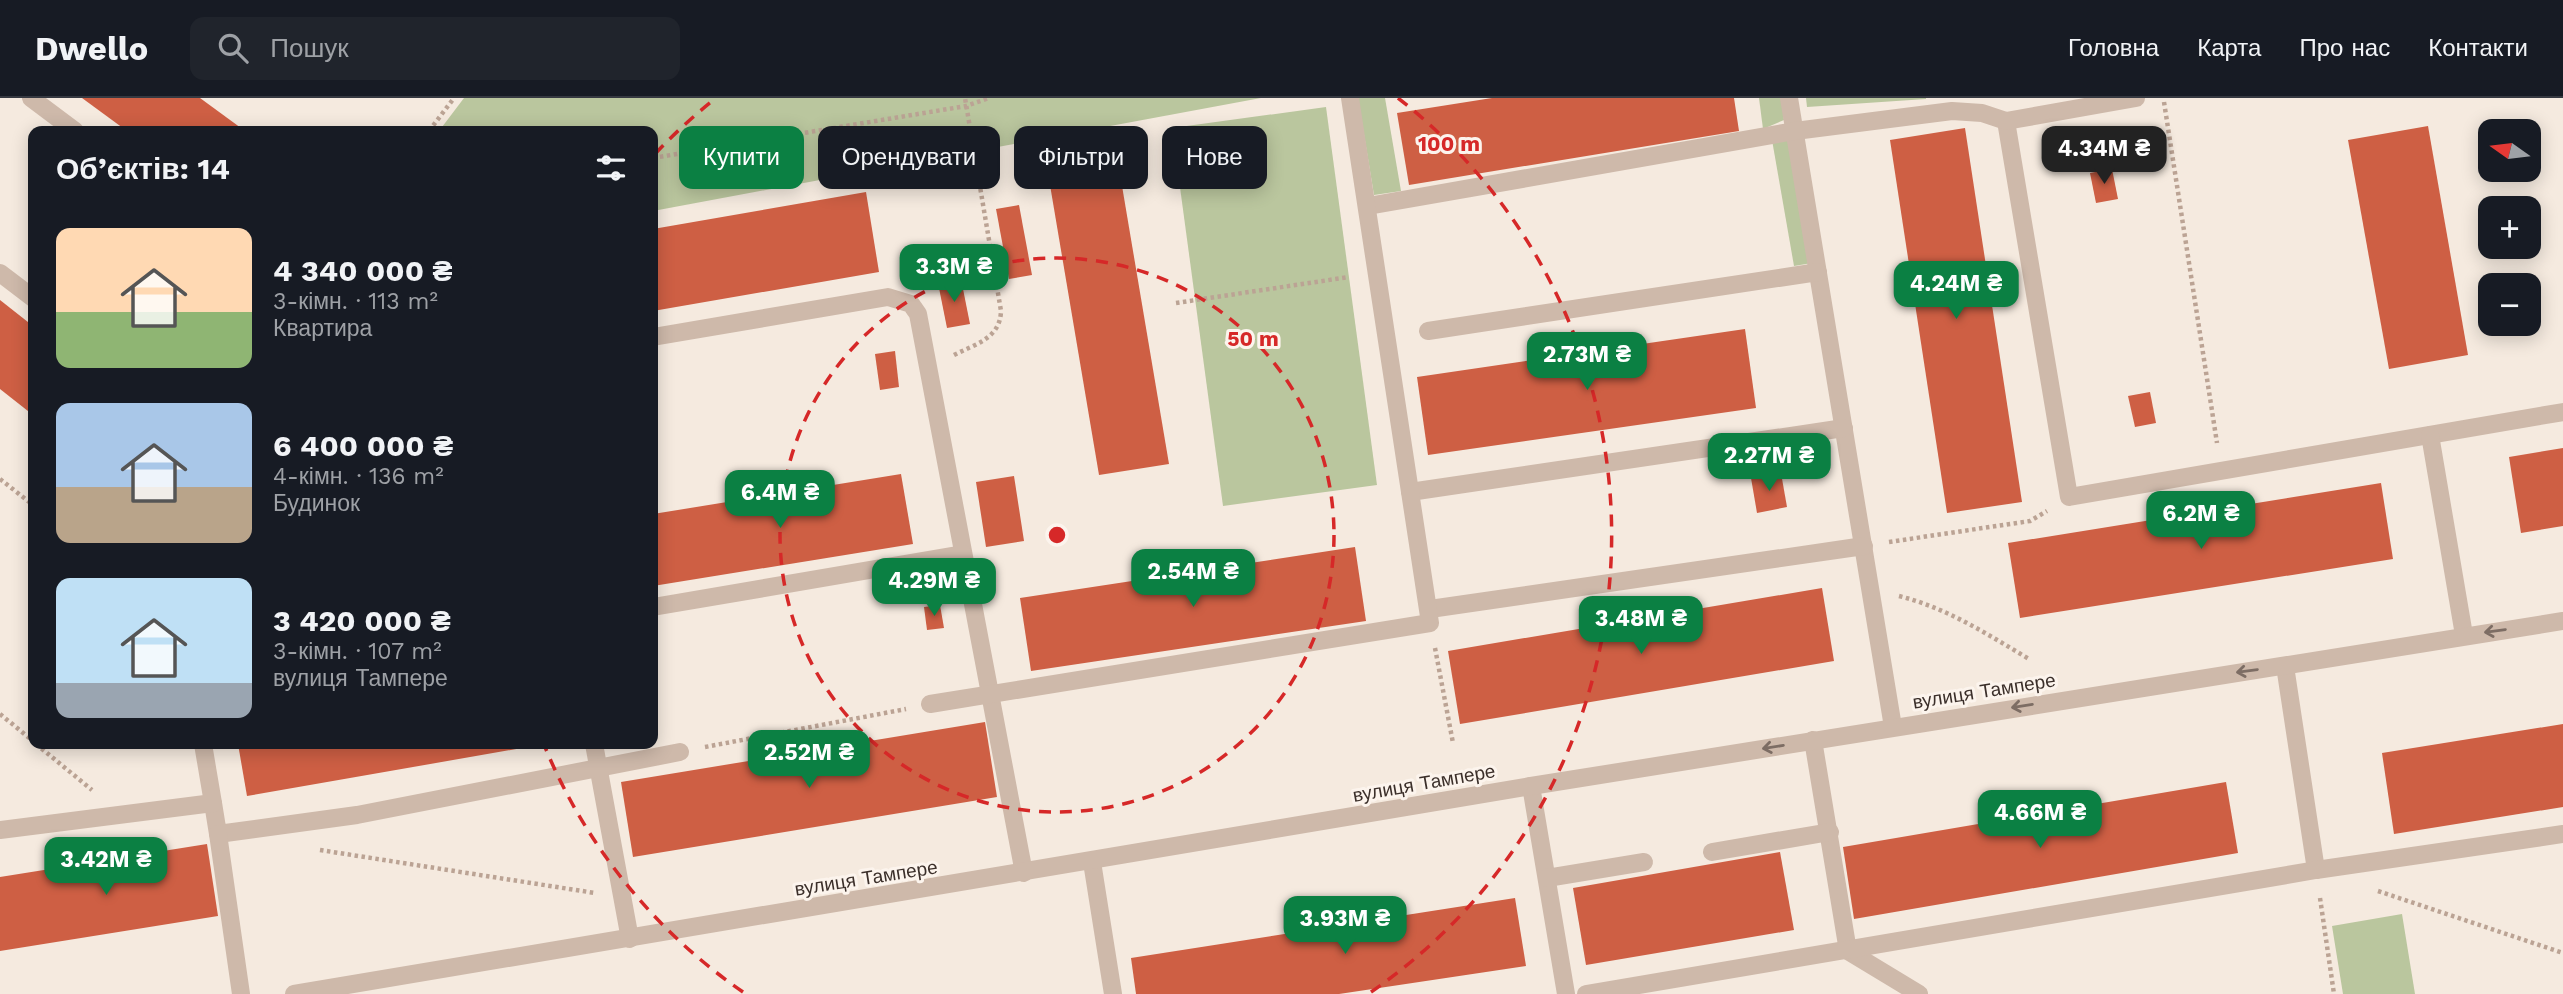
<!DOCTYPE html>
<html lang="uk">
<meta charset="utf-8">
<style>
:root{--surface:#171b24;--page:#20242c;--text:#f1f3f6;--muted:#9ea1a6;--line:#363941;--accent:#0b8043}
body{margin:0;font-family:"Work Sans",sans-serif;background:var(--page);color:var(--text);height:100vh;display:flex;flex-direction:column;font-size:26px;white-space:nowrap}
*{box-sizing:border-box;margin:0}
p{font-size:23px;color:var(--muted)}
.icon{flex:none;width:38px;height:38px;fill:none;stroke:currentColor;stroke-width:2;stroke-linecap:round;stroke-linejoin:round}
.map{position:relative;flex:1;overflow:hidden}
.drawer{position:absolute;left:28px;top:28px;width:630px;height:623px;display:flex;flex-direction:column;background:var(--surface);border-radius:14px;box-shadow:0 4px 18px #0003}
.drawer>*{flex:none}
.guide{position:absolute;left:679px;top:28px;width:665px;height:63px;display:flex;gap:14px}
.needle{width:46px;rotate:284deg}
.fabs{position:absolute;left:2478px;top:21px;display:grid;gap:14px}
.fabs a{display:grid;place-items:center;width:63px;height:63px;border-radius:14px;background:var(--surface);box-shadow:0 4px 18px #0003;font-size:35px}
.price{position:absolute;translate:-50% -60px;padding:0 16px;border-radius:14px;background:var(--accent);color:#fff;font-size:23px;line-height:46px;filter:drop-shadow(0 2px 4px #0008)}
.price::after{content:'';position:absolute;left:50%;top:42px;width:21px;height:16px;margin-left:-10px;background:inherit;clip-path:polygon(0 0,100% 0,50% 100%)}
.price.active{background:#222;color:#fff}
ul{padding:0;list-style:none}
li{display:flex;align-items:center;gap:21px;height:175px;padding:0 28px}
li span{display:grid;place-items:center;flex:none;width:196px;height:140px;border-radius:14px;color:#555}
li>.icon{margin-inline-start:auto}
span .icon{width:84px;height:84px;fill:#fffc;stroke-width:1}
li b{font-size:30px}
h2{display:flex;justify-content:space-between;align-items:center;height:84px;padding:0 28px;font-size:30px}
.chip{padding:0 24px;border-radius:14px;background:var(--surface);box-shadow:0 4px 18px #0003;font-size:24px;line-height:63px}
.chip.active{background:var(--accent);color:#fff}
header{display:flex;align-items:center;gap:42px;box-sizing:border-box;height:98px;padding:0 35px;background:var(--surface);border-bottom:2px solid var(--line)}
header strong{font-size:33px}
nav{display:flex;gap:38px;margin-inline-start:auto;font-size:24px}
.search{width:490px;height:63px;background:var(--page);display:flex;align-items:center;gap:18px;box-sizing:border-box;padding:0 24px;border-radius:14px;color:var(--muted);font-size:26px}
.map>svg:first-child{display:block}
.green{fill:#bac69e}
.building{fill:#ce5f44}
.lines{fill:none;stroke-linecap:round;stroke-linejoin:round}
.path{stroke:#bba394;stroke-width:4.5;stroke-dasharray:3.5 3.5;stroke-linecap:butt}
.lane{stroke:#ceb9aa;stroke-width:18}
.street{stroke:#ceb9aa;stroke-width:18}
.oneway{stroke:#7d6d64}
.ring{fill:none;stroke:#d62828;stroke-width:3.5;stroke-dasharray:12 9}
.labels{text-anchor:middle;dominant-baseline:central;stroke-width:6;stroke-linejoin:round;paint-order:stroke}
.street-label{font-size:19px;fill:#3b2f2a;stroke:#fcf4ed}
.centre{fill:#d62828;stroke:#fcf4ed;stroke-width:3.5}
.ring-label{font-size:21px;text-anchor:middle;font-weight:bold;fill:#d62828;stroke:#fcf4ed;stroke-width:6;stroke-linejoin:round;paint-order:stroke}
</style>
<header>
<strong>Dwello</strong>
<div class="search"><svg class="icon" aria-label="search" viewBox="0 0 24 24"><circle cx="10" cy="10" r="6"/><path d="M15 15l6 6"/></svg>Пошук</div>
<nav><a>Головна</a><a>Карта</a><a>Про нас</a><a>Контакти</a></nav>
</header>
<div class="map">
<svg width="2563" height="896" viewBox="0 0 2563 896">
<rect width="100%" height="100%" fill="#f5eadf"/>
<g class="green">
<path d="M464 0H1261L653 113V33H439Z"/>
<path d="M1358 0H1385L1401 93 1374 97Z"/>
<path d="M1759 0H1781L1784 22 1763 31Z"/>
<path d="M1806 0H1926V1L1807 9Z"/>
<path d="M1326 9 1377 387 1223 408 1172 30Z"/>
<path d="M1790 38 1812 165 1794 168 1772 42Z"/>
<path d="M2402 816 2415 896H2343L2332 828Z"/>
</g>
<g class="building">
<path d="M82 0H200L241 30 238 33H127Z"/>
<path d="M1492 0H1734L1739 33 1409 87 1397 15Z"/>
<path d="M2428 28 2468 257 2389 271 2348 42Z"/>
<path d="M1965 30 2022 404 1947 415 1890 42Z"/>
<path d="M2112 71 2118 101 2096 105 2090 75Z"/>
<path d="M1120 76 1169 366 1099 377 1050 87Z"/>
<path d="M866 94 879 174 653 213V131Z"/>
<path d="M1019 107 1032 177 1009 181 996 111Z"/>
<path d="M961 181 970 226 947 230 938 185Z"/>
<path d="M0 202 33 228V317L0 291Z"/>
<path d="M1745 231 1756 310 1428 357 1417 279Z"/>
<path d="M895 253 899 289 880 292 875 256Z"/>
<path d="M2150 294 2156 325 2135 329 2128 298Z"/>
<path d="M2563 350V428L2521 435 2509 359Z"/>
<path d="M1781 375 1787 409 1757 415 1751 380Z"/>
<path d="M901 376 913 446 653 488V416Z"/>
<path d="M1014 378 1024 443 986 449 976 384Z"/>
<path d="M2381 385 2393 461 2020 520 2008 445Z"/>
<path d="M1355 449 1366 523 1031 573 1020 500Z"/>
<path d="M1822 490 1834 563 1460 626 1448 553Z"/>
<path d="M940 507 944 530 927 532 924 509Z"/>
<path d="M985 624 997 699 633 759 621 684Z"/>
<path d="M2563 626V709L2394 736 2382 655Z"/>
<path d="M238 646H538L539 647 247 698Z"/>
<path d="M2226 684 2238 755 1854 821 1843 749Z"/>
<path d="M207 746 218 818 0 853V779Z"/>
<path d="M1780 754 1794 832 1586 867 1573 790Z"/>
<path d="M1515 800 1526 868 1339 896H1136L1131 860Z"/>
</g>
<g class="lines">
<g class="path">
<path d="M2164 4 2217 345"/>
<path d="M429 33 454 0"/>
<path d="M653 60 966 8 989 0"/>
<path d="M1176 205 1349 179"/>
<path d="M954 257C975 246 1000 241 1001 213L965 0"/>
<path d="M0 381 33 407"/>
<path d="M1889 444 2030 423 2047 413"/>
<path d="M1899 498C1947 510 1987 536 2029 561"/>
<path d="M1435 550 1453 645"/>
<path d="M0 616 33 643"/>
<path d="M36 646 92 692"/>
<path d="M705 649 906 611"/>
<path d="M320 752 595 795"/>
<path d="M2378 793 2563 855"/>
<path d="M2320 800 2334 896"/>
</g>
<g class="lane">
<path d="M31 0 75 33"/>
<path d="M1789 0 1893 629"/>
<path d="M2006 23 2069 399 2563 314"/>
<path d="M1368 108 1795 33 1952 13 1982 15 2006 23 2136 0"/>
<path d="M0 175 33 200"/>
<path d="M1428 233 1818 174"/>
<path d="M653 239 888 199 911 206 918 216 1024 775"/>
<path d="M2430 337 2464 537"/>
<path d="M1410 394 1844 330"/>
<path d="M653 509 963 456"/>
<path d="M1430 511 1864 448"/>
<path d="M2285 568 2316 772"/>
<path d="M930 606 1430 525 1350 0"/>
<path d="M1813 642 1848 853 1919 896"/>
<path d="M594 646 630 841"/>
<path d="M1531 688 1566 896"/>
<path d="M213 705 218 736 357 717 680 654"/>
<path d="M0 732 213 705 203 646"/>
<path d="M218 736 241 896"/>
<path d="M1712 754 1830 734"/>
<path d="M1092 764 1113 896"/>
<path d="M1547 780 1644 764"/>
<path d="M1586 896 2316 772 2563 736"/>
</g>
<path class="street" d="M294 896 1531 688 2563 523"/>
</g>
<defs><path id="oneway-shaft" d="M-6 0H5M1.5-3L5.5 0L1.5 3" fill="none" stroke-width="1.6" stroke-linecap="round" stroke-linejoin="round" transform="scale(1.75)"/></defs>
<g class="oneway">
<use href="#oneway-shaft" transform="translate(2495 533) rotate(172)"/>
<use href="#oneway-shaft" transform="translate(2247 573) rotate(172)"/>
<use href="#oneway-shaft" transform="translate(2022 608) rotate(171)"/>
<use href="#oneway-shaft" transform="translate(1773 649) rotate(171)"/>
</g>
<g class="ring">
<circle cx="1057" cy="437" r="277"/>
<path d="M743 894A554 554 0 0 1 545 649M655 56A554 554 0 0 1 716 0M1398 0A554 554 0 0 1 1371 894"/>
</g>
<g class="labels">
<g class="street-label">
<text transform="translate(1984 593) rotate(-9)">вулиця Тампере</text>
<text transform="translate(1424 685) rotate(-10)">вулиця Тампере</text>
<text transform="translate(866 780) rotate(-9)">вулиця Тампере</text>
</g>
</g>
<circle cx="1057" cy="437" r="10" class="centre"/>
<g class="ring-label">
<text x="1449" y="53">100 m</text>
<text x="1253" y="248">50 m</text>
</g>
</svg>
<div class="fabs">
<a><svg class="needle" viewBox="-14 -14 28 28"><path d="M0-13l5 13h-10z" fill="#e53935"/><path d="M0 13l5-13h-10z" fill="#9ea1a6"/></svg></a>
<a>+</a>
<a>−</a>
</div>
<b class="price active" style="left:2104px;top:88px">4.34M ₴</b>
<b class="price" style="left:954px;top:206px">3.3M ₴</b>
<b class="price" style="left:1956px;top:223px">4.24M ₴</b>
<b class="price" style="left:1587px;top:294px">2.73M ₴</b>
<b class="price" style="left:1769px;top:395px">2.27M ₴</b>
<b class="price" style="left:780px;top:432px">6.4M ₴</b>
<b class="price" style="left:2201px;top:453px">6.2M ₴</b>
<b class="price" style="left:1193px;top:511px">2.54M ₴</b>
<b class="price" style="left:934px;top:520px">4.29M ₴</b>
<b class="price" style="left:1641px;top:558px">3.48M ₴</b>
<b class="price" style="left:809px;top:692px">2.52M ₴</b>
<b class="price" style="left:2040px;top:752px">4.66M ₴</b>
<b class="price" style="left:106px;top:799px">3.42M ₴</b>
<b class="price" style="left:1345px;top:858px">3.93M ₴</b>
<div class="guide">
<a class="chip active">Купити</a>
<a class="chip">Орендувати</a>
<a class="chip">Фільтри</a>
<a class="chip">Нове</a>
</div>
<section class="drawer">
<h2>Об’єктів: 14<svg class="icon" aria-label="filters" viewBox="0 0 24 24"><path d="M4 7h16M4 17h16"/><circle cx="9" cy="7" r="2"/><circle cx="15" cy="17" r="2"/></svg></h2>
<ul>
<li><span style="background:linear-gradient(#ffd9b3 60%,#8fb573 0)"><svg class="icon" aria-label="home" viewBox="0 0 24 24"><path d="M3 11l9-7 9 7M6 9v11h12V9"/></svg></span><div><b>4 340 000 ₴</b><p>3-кімн. · 113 m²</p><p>Квартира</p></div></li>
<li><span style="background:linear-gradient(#a9c7e8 60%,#b9a48a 0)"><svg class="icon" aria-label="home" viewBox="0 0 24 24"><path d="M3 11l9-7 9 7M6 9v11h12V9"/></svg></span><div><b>6 400 000 ₴</b><p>4-кімн. · 136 m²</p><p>Будинок</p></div></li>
<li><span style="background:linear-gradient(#bfe0f5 75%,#9aa5b1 0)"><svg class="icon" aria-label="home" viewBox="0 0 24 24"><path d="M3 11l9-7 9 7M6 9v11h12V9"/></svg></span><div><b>3 420 000 ₴</b><p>3-кімн. · 107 m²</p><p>вулиця Тампере</p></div></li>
</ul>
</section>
</div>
